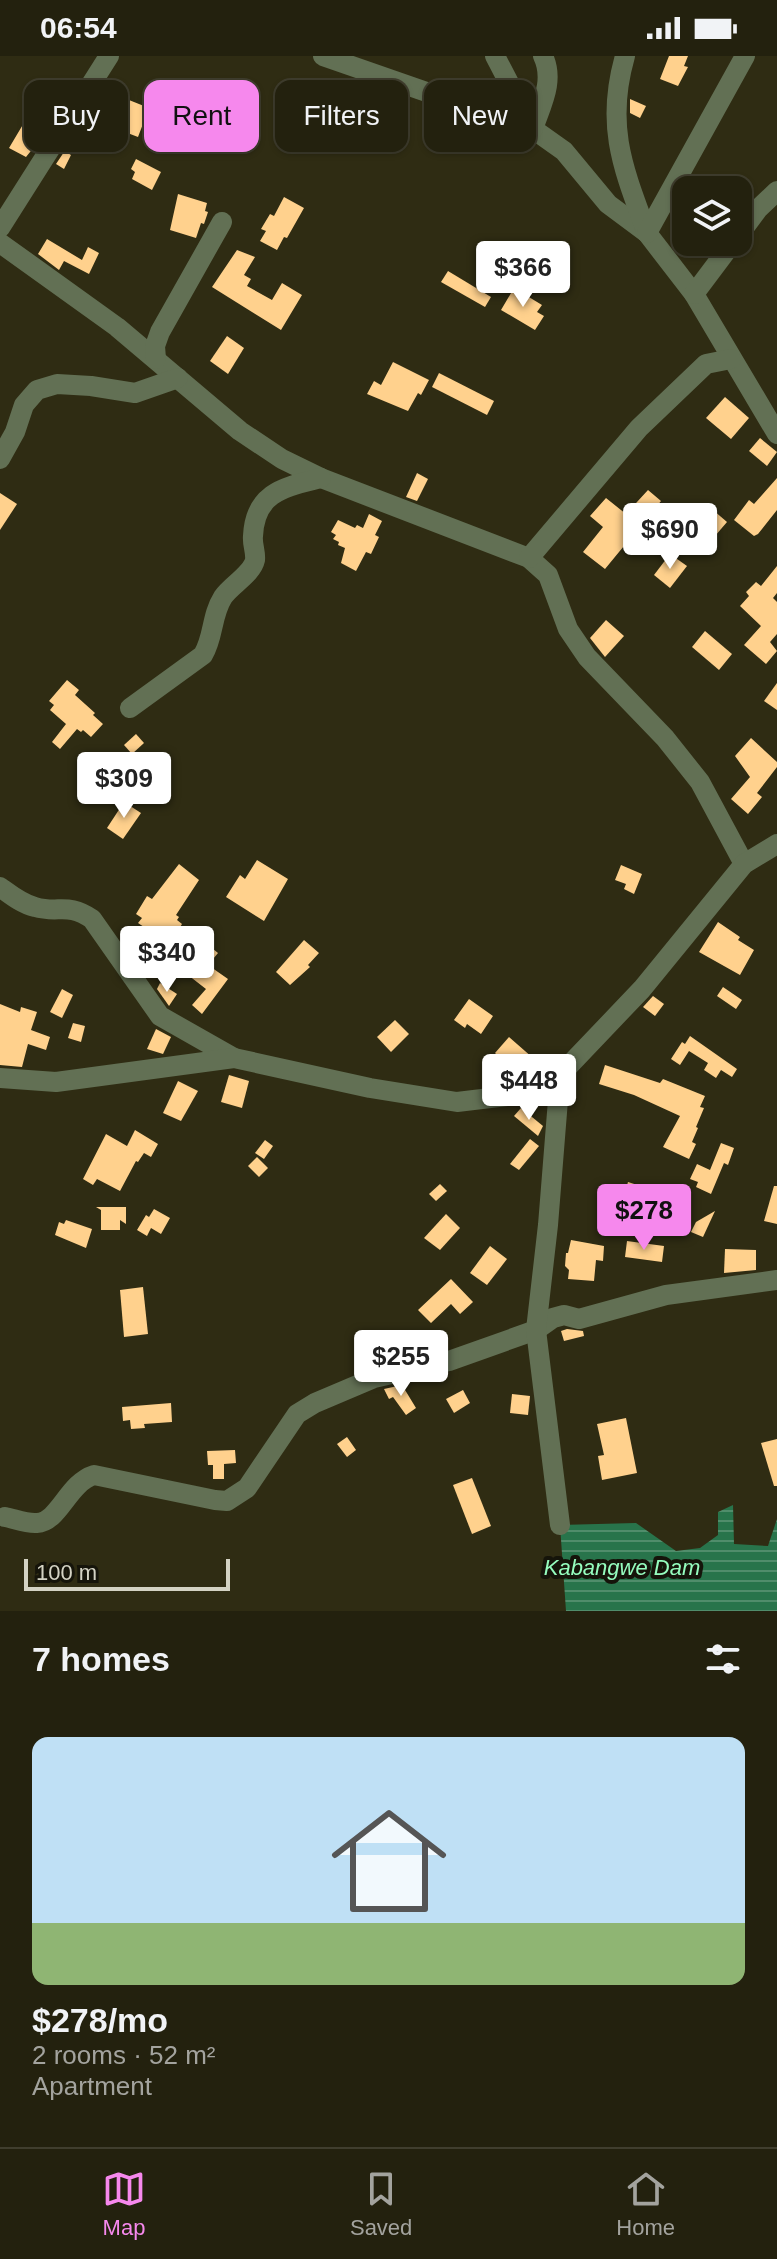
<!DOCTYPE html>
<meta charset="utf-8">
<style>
:root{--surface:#23210e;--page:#2f2e1c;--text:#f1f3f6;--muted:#a3a39e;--line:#403e2e;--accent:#f688ed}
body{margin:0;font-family:Helvetica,sans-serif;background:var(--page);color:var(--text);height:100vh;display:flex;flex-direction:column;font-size:30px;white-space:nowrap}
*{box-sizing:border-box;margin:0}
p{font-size:26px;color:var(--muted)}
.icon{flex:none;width:44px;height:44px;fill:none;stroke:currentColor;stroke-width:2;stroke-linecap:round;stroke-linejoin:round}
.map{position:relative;height:1555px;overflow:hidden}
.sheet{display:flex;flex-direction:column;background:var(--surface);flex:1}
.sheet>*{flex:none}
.top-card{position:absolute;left:24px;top:24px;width:730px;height:72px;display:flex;gap:16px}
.fabs{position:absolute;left:672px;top:120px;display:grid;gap:16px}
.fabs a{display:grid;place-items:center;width:80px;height:80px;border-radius:16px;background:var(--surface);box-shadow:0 2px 6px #0004,0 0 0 2px var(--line);font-size:40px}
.scale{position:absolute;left:24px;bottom:20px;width:206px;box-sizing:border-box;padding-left:8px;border:4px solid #d4d3c4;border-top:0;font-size:22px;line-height:28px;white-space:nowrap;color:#d4d3c4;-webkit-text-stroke:6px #15140a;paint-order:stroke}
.price{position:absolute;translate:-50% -68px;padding:0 18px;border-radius:8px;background:#fff;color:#222;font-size:26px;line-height:52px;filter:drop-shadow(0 2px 4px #0008)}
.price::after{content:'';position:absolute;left:50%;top:48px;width:24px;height:18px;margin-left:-12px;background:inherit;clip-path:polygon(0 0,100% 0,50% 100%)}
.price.on{background:var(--accent);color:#111}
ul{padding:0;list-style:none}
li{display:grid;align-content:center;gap:16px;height:424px;padding:0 32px}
li span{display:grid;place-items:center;height:248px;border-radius:16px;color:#555}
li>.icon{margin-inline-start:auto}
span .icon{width:144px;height:144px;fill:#fffc;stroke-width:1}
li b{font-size:34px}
h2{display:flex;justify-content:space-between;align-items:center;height:96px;padding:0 32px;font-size:34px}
.chip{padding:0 28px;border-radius:16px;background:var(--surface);box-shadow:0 2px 6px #0004,0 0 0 2px var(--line);font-size:28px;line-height:72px}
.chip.on{background:var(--accent);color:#111}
.status{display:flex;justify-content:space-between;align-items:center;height:56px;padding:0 40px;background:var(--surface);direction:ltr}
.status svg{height:22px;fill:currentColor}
.dock{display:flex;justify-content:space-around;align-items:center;height:112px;border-top:2px solid var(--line);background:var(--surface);font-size:22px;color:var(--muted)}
.dock a{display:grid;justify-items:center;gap:4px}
.dock .on{color:var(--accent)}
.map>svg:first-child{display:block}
.water{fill:url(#water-rules)}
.building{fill:#ffd18d}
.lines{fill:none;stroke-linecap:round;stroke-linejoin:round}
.minor{stroke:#627054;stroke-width:20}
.labels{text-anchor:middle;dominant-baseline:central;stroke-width:8;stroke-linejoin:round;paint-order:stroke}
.water-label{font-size:22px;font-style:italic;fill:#95fcbe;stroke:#15140a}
</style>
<div class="status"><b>06:54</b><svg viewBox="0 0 49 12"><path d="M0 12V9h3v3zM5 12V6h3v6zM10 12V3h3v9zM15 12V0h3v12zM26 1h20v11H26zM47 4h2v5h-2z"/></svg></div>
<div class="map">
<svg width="777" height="1555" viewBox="0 0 777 1555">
<defs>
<pattern id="water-rules" width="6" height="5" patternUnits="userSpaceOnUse" patternTransform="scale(2)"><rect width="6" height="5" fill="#28744b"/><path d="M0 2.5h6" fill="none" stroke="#508d6b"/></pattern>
</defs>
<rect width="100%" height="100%" fill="#2f2c13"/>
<path class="water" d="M733 1449 734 1488 768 1490 777 1463V1555H566L560 1469 636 1467 676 1495 700 1492 718 1479V1456Z"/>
<g class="building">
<path d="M669 0H688L684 10 688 11 678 30 660 23Z"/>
<path d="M237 38 260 51 256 59 260 61 255 71 250 69 240 87 217 74Z"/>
<path d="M124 42 149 52 138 81 117 73 124 54 120 52Z"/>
<path d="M630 43 646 50 640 62 630 57Z"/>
<path d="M365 49 376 55 368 68 357 62Z"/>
<path d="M31 55 47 64 39 78 43 80 26 101 9 92Z"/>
<path d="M66 93V96L71 99 64 113 56 108Z"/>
<path d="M136 103 161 116 152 134 132 123 135 116 131 113Z"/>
<path d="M178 138 207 147 205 155 208 156 204 168 201 167 196 182 170 174Z"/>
<path d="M284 141 304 152 287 182 284 181 277 194 260 185 266 175 261 173 270 158 274 160Z"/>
<path d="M47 183 82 204 88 191 99 197 89 218 64 205 59 214 38 198Z"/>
<path d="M237 194 255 201 244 219 251 223 247 230 272 244 282 227 302 239 281 274 212 231Z"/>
<path d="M448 215 491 241 485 251 441 226Z"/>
<path d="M514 232 542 249 537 256 544 260 535 274 501 254Z"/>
<path d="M227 280 244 292 228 318 210 305Z"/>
<path d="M393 306 429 324 421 339 418 337 408 355 367 338 374 325 381 329Z"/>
<path d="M439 317 494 345 487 359 432 331Z"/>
<path d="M725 341 749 362 731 383 706 362Z"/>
<path d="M760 382 777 396 767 410 749 395Z"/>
<path d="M417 417 428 423 417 445 406 441Z"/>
<path d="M777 422V454L758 478 754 480 734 464 749 444 754 448Z"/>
<path d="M648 434 661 445 605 513 583 496 603 471 590 460 606 442 626 458Z"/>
<path d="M0 437 17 448 0 474Z"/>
<path d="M706 448 727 466 715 480 694 463Z"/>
<path d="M369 458 382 465 375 479 379 481 371 498 366 496 356 515 341 507 345 492 338 489 339 486 333 483 336 479 331 476 338 464 355 472 357 469 363 472Z"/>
<path d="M670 498 687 510 670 532 654 519Z"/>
<path d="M777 510V537L773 542 777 546V578L770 586 777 595 766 608 744 589 761 570 740 550 749 540 746 536 756 526 761 530Z"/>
<path d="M606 564 624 580 605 601 590 582Z"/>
<path d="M705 575 732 598 719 614 692 591Z"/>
<path d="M67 624 79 634 75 639 95 657 93 659 103 668 91 681 83 674 81 676 77 673 60 693 52 686 66 668 50 654 54 649 49 645Z"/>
<path d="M777 627V654L764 645Z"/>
<path d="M136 678 144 687 132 698 124 689Z"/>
<path d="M751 682 777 706V711L757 737 762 741 748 758 731 743 750 721 735 700Z"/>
<path d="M124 746 141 757 123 783 107 772Z"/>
<path d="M257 804 288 823 264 865 226 841 240 819 245 823Z"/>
<path d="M179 808 199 824 176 859 179 861 177 864 182 868 172 884 161 876 155 885 144 878 147 873 138 867 142 862 136 858 147 840 152 843Z"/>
<path d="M621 809 642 818 634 838 624 833 626 828 615 824Z"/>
<path d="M718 866 740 881 738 884 754 894 740 919 699 896Z"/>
<path d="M202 884 218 897 208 909 228 923 202 958 192 949 206 933 179 912Z"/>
<path d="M304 884 319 897 308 909 310 911 290 929 276 916Z"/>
<path d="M160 927 177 938 169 950 157 933Z"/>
<path d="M723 931 742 944 736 953 717 940Z"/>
<path d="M62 933 73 939 62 962 50 956Z"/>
<path d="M653 940 664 948 655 960 643 951Z"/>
<path d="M469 943 493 960 481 978 467 968 465 972 454 964Z"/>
<path d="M0 948 20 956 21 951 37 956 31 974 50 981 46 994 28 988 22 1011 0 1009Z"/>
<path d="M395 964 409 978 391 996 377 981Z"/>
<path d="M73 967 85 970 81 986 68 982Z"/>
<path d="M156 973 171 981 163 998 147 993Z"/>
<path d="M690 980 737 1013 732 1021 721 1014 716 1022 704 1014 708 1007 689 995 680 1009 671 1003 682 986 685 988Z"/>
<path d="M509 981 533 1002 519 1018 512 1013 509 1016 499 1008 502 1004 495 997Z"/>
<path d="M605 1009 660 1027 663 1023 705 1040 700 1051 704 1052 696 1071 698 1072 692 1086 696 1088 689 1103 663 1091 680 1060 634 1039 599 1028Z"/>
<path d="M229 1019 249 1025 242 1052 221 1046Z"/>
<path d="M178 1025 198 1035 181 1065 163 1057Z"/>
<path d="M521 1052 543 1070 538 1080 514 1060Z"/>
<path d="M135 1074 158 1088 151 1101 144 1097 138 1106 136 1105 120 1135 97 1123 93 1129 83 1123 106 1078 127 1090Z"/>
<path d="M530 1083 539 1090 519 1114 510 1108Z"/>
<path d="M265 1084 273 1090 264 1103 255 1097Z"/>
<path d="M721 1087 734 1092 728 1109 724 1107 711 1138 696 1131 698 1126 690 1123 697 1108 710 1114Z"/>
<path d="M257 1101 268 1112 259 1121 248 1110Z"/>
<path d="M628 1126 653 1134 648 1151 623 1143Z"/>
<path d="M440 1128 447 1135 436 1145 429 1138Z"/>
<path d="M774 1130H777V1168L764 1165Z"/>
<path d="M96 1151H126V1168L120 1164V1174H101V1154Z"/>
<path d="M154 1153 170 1162 161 1178 151 1172 147 1180 137 1174 146 1159 149 1161Z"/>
<path d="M715 1155 703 1181 691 1176 696 1166Z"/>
<path d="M446 1158 460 1172 440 1194 424 1182Z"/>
<path d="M66 1164 92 1173 86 1192 55 1179 59 1166 64 1168Z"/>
<path d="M571 1184 604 1190 603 1205 596 1204 594 1225 568 1223 569 1214 565 1210 566 1197H568Z"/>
<path d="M627 1185 664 1190 662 1206 625 1201Z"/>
<path d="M490 1190 507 1203 487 1229 470 1217Z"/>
<path d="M725 1193 756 1194V1214L724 1217Z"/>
<path d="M451 1223 473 1246 460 1258 451 1248 431 1267 418 1254Z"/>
<path d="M143 1231 148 1278 124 1281 120 1234Z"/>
<path d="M567 1273 583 1275 584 1280 564 1285 561 1275Z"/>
<path d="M402 1329 416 1352 406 1359 393 1341 389 1343 384 1333Z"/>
<path d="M463 1334 470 1347 454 1357 446 1343Z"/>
<path d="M512 1338 530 1340 528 1359 510 1357Z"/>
<path d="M171 1347 172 1366 144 1368 145 1372 131 1373 130 1364 123 1365 122 1351Z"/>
<path d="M626 1362 637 1417 602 1424 598 1400 604 1399 597 1368Z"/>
<path d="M347 1381 356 1394 347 1401 337 1388Z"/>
<path d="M777 1383V1430H774L761 1387Z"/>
<path d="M235 1394 236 1407 224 1408V1423H213V1409H208L207 1395Z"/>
<path d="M472 1422 491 1470 472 1478 453 1429Z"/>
</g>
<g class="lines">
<g class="minor">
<path d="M323 0 533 73 564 95 608 148 647 177 694 238 777 378"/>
<path d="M495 0 533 73"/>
<path d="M625 0C605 70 623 112 647 177"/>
<path d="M533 73C541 49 555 25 543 0"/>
<path d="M0 172 109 0"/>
<path d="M647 177 745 0"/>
<path d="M738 180 758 153 777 135"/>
<path d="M0 187 117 271 240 375 282 403 321 422 529 502 548 519 568 573 587 601 665 682 700 726 744 808"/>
<path d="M694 238 733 186"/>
<path d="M156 303 155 290 160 276 222 166"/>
<path d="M0 403 15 376 24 349 37 334 57 328 91 330 135 337 178 322"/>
<path d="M529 502 639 372 706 308 731 303"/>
<path d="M130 652 203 599C214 581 211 560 223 541 231 529 252 518 255 504 256 496 252 488 253 480 255 435 286 431 321 422"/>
<path d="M0 831C11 839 22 848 35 851 59 858 67 846 92 863L160 960 234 1002"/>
<path d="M0 1022 56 1026 234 1002 370 1032 457 1046 507 1040 542 1028 560 1019 642 933 744 808 777 788"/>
<path d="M5 1461C15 1463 27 1468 37 1467 59 1466 68 1427 94 1419L215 1444 227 1445 247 1432 297 1358 315 1347 374 1322 449 1305 536 1274 553 1262 564 1259 579 1263 666 1239 777 1224"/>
<path d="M560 1469 536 1274 548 1169 560 1019"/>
</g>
</g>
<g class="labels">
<g class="water-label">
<text x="622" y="1511">Kabangwe Dam</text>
</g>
</g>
</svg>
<div class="fabs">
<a><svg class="icon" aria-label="layers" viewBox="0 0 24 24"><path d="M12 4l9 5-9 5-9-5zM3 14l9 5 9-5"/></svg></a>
</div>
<div class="scale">100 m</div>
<b class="price" style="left:523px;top:253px">$366</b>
<b class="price" style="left:670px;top:515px">$690</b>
<b class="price" style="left:124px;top:764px">$309</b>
<b class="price" style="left:167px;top:938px">$340</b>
<b class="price" style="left:529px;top:1066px">$448</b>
<b class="price on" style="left:644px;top:1196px">$278</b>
<b class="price" style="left:401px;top:1342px">$255</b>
<div class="top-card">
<a class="chip">Buy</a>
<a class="chip on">Rent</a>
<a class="chip">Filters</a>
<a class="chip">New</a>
</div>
</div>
<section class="sheet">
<h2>7 homes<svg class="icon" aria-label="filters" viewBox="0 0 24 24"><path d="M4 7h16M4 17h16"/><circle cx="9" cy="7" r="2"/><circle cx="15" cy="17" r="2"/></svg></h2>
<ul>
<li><span style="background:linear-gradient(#bfe0f5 75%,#8fb573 0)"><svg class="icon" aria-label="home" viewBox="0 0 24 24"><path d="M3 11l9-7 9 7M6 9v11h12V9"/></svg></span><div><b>$278/mo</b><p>2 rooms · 52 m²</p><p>Apartment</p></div></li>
</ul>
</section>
<nav class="dock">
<a class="on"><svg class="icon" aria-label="map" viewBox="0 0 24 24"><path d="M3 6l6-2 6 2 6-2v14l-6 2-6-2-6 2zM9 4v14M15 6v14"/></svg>Map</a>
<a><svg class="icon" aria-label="saved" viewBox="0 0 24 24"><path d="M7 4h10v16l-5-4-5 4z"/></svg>Saved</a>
<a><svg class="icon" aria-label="home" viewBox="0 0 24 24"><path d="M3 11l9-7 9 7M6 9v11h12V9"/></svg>Home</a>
</nav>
